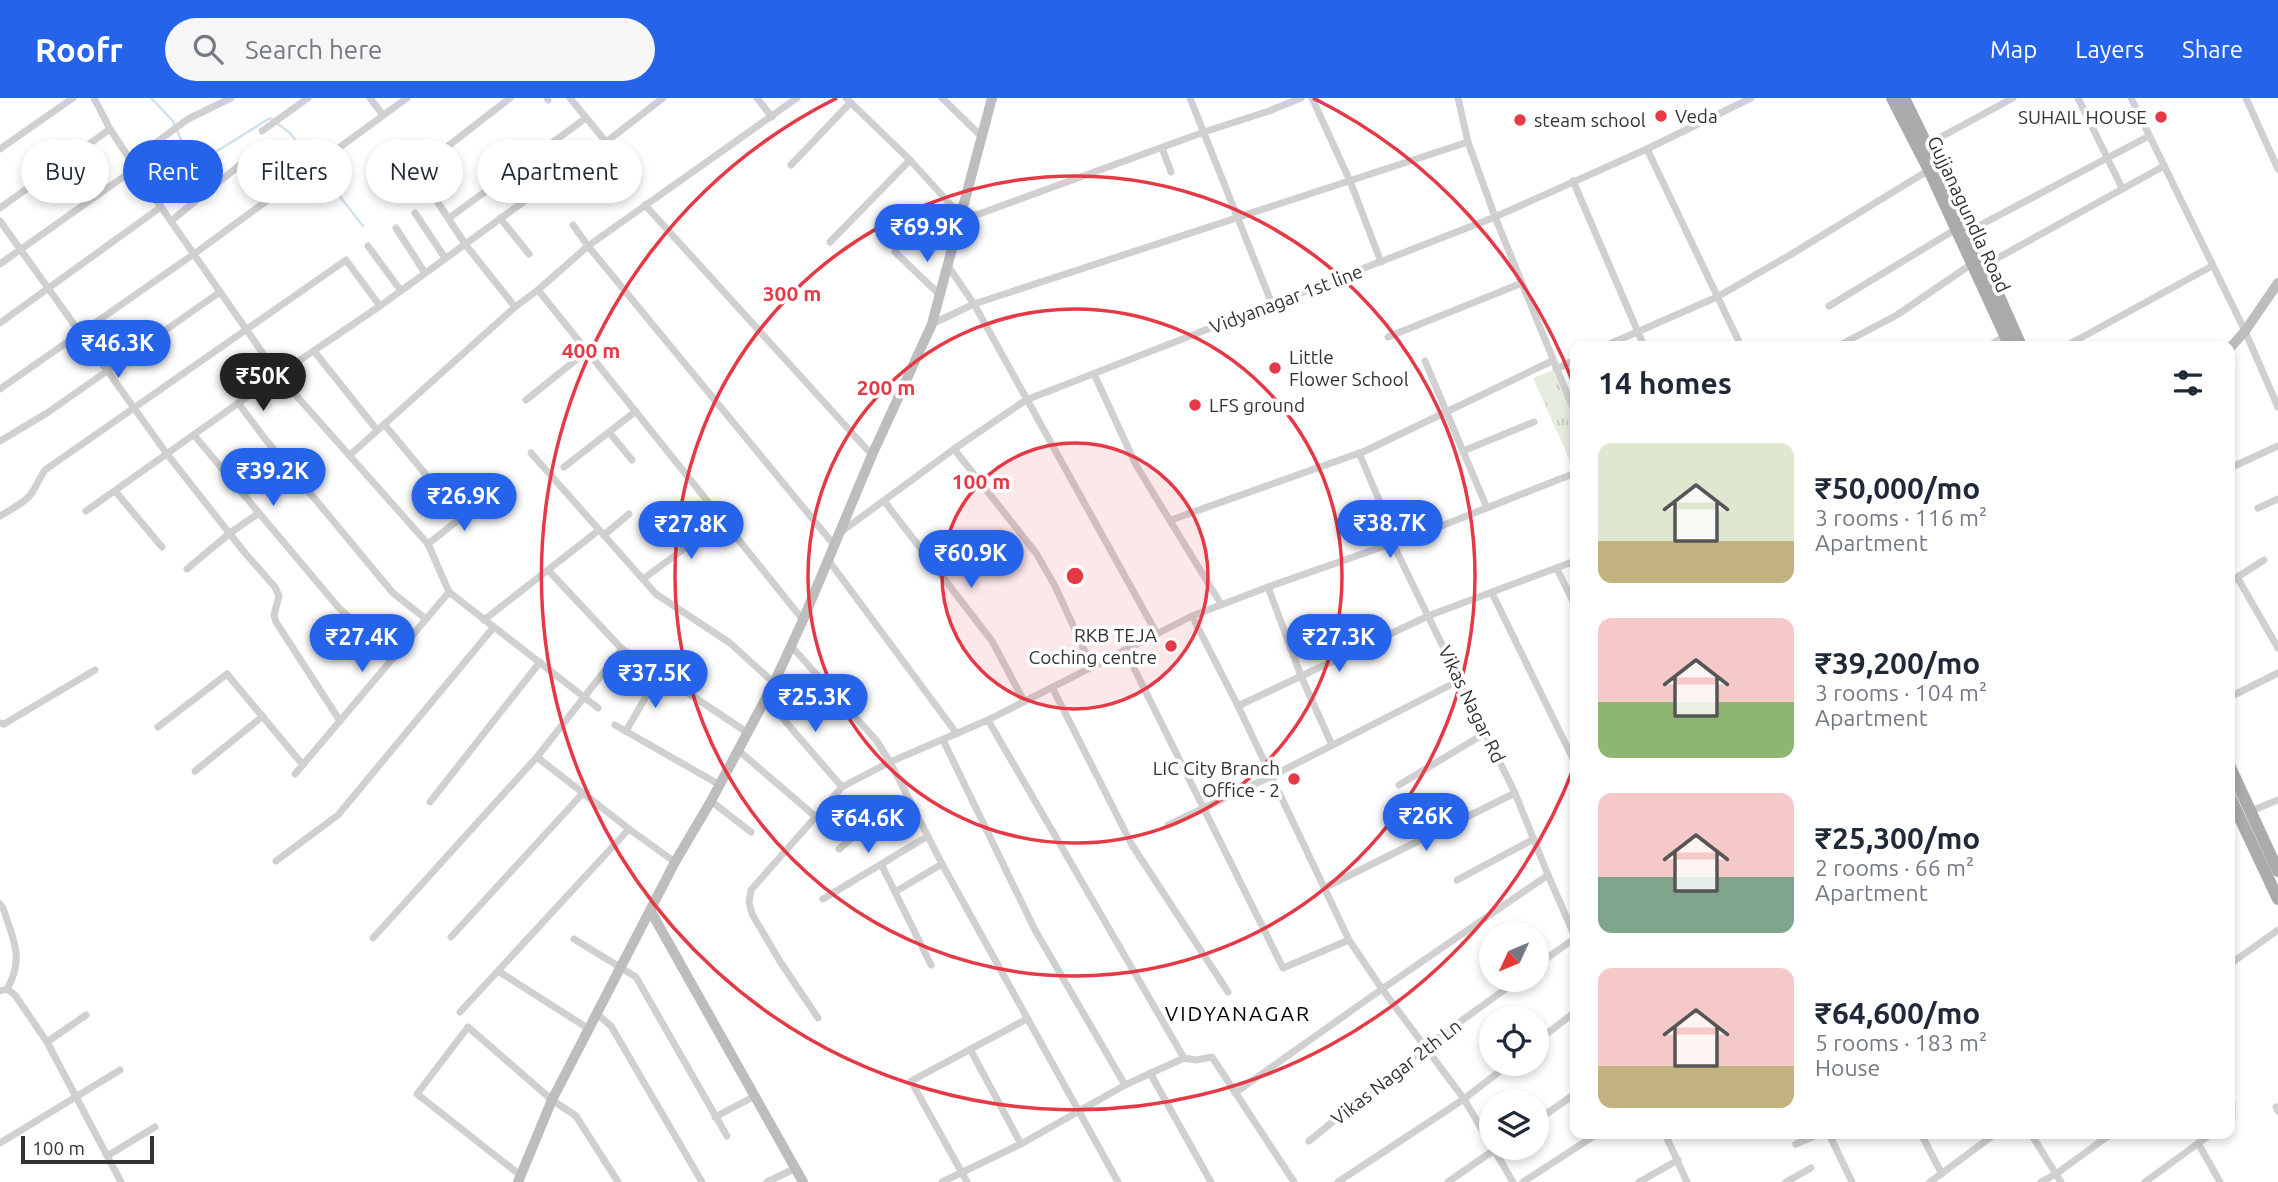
<!DOCTYPE html>
<meta charset="utf-8">
<style>
:root{--surface:#fff;--page:#f6f6f7;--text:#1f2937;--muted:#747a83;--accent:#2563eb}
body{margin:0;font-family:Ubuntu,sans-serif;background:var(--page);color:var(--text);height:100vh;display:flex;flex-direction:column;font-size:26px;white-space:nowrap}
*{box-sizing:border-box;margin:0}
p{font-size:23px;color:var(--muted)}
.icon{flex:none;width:38px;height:38px;fill:none;stroke:currentColor;stroke-width:2;stroke-linecap:round;stroke-linejoin:round}
.map{position:relative;flex:1;overflow:hidden}
.sheet{position:absolute;left:1570px;top:243px;width:665px;height:798px;display:flex;flex-direction:column;background:var(--surface);border-radius:14px;box-shadow:0 4px 10px #0003}
.sheet>*{flex:none}
.banner{position:absolute;left:21px;top:42px;width:665px;height:63px;display:flex;gap:14px}
.needle{width:46px;rotate:226deg}
.buttons{position:absolute;left:1479px;top:824px;display:grid;gap:14px}
.buttons a{display:grid;place-items:center;width:70px;height:70px;border-radius:50%;background:var(--surface);box-shadow:0 4px 10px #0003;font-size:35px}
.scale{position:absolute;left:21px;bottom:18px;width:133px;box-sizing:border-box;padding-left:7px;border:4px solid #333;border-top:0;font-size:19px;line-height:24px;white-space:nowrap;color:#333;-webkit-text-stroke:5px #fff;paint-order:stroke}
.price{position:absolute;translate:-50% -60px;padding:0 16px;border-radius:24px;background:var(--accent);color:#fff;font-size:23px;line-height:46px;filter:drop-shadow(0 2px 4px #0008)}
.price::after{content:'';position:absolute;left:50%;top:42px;width:21px;height:16px;margin-left:-10px;background:inherit;clip-path:polygon(0 0,100% 0,50% 100%)}
.price.selected{background:#222;color:#fff}
ul{padding:0;list-style:none}
li{display:flex;align-items:center;gap:21px;height:175px;padding:0 28px}
li span{display:grid;place-items:center;flex:none;width:196px;height:140px;border-radius:14px;color:#555}
li>.icon{margin-inline-start:auto}
span .icon{width:84px;height:84px;fill:#fffc;stroke-width:1}
li b{font-size:30px}
h2{display:flex;justify-content:space-between;align-items:center;height:84px;padding:0 28px;font-size:30px}
.pill{padding:0 24px;border-radius:32px;background:var(--surface);box-shadow:0 4px 10px #0003;font-size:24px;line-height:63px}
.pill.selected{background:var(--accent);color:#fff}
header{display:flex;align-items:center;gap:42px;box-sizing:border-box;height:98px;padding:0 35px;background:var(--accent);color:#fff}
header strong{font-size:33px}
nav{display:flex;gap:38px;margin-inline-start:auto;font-size:24px}
.search{width:490px;height:63px;background:var(--page);display:flex;align-items:center;gap:18px;box-sizing:border-box;padding:0 24px;border-radius:38px;color:var(--muted);font-size:26px}
.map>svg:first-child{display:block}
.park{fill:url(#park-tufts)}
.lines{fill:none;stroke-linecap:round;stroke-linejoin:round}
.stream{stroke:#cfe2ee;stroke-width:2.5}
.street{stroke:#d0d0d0;stroke-width:7}
.secondary{stroke:#bdbdbd;stroke-width:10}
.primary{stroke:#ababab;stroke-width:12}
.ring{fill:none;stroke:#e63946;stroke-width:3.5}
.poi-dot{fill:#e63946;stroke:#fff;stroke-width:2.5}
.labels{text-anchor:middle;dominant-baseline:central;stroke-width:7;stroke-linejoin:round;paint-order:stroke}
.poi-label{font-size:19px;fill:#333;stroke:#fff;text-anchor:start}
.street-label{font-size:19px;fill:#333;stroke:#fff}
.neighbourhood-label{font-size:21px;letter-spacing:2px;fill:#000;stroke:#fff}
.centre{fill:#e63946;stroke:#fff;stroke-width:3.5}
.ring-label{font-size:21px;text-anchor:middle;font-weight:bold;fill:#e63946;stroke:#fff;stroke-width:7;stroke-linejoin:round;paint-order:stroke}
</style>
<header>
<strong>Roofr</strong>
<div class="search"><svg class="icon" aria-label="search" viewBox="0 0 24 24"><circle cx="10" cy="10" r="6"/><path d="M15 15l6 6"/></svg>Search here</div>
<nav><a>Map</a><a>Layers</a><a>Share</a></nav>
</header>
<div class="map">
<svg width="2278" height="1084" viewBox="0 0 2278 1084">
<defs>
<pattern id="park-tufts" width="24" height="20" patternUnits="userSpaceOnUse" patternTransform="scale(1.75)"><rect width="24" height="20" fill="#e6ecdf"/><path d="M3 7l-1-3M5 7V3M7 7l1-3M15 17l-1-3M17 17v-4M19 17l1-3" fill="none" stroke="#c6cbc0"/></pattern>
</defs>
<rect width="100%" height="100%" fill="#fff"/>
<path class="park" d="M1556 271 1575 315V374L1533 280Z"/>
<g class="lines">
<path class="stream" d="M151 0 173 23 188 58 206 60 270 20 290 35 363 128"/>
<g class="street">
<path d="M94 0 110 31 161 109 278 277 428 446 449 494 598 610"/>
<path d="M370 0 383 17"/>
<path d="M547 0 548 2"/>
<path d="M570 0 606 44"/>
<path d="M757 0 772 19"/>
<path d="M846 0 910 62 961 118 979 116 1204 34 1269 13 1301 0"/>
<path d="M942 0 981 38"/>
<path d="M1190 0 1272 206"/>
<path d="M1312 0 1350 83 1381 164"/>
<path d="M1458 0 1468 44 1495 119 1575 315"/>
<path d="M2078 0 2122 90"/>
<path d="M2131 0 2245 233 2278 309"/>
<path d="M2246 0 2278 71"/>
<path d="M262 33 308 0"/>
<path d="M1928 46 2013 0"/>
<path d="M1162 50 1171 74"/>
<path d="M0 51 73 0"/>
<path d="M1647 51 1741 248"/>
<path d="M131 63 188 21 231 0"/>
<path d="M791 67 850 5"/>
<path d="M1573 83 1644 248"/>
<path d="M396 86 412 76 510 0"/>
<path d="M433 97 465 146 515 209"/>
<path d="M645 107 872 357"/>
<path d="M0 110 110 31"/>
<path d="M415 115 445 160"/>
<path d="M449 120 586 20"/>
<path d="M500 120 529 156"/>
<path d="M0 123 167 356 245 455 275 489 279 498 274 517 276 524 340 623"/>
<path d="M171 123 251 58"/>
<path d="M573 127 588 148 835 448"/>
<path d="M396 130 425 175"/>
<path d="M1969 133 2149 38"/>
<path d="M830 144 910 62"/>
<path d="M368 148 401 193"/>
<path d="M895 154 940 197"/>
<path d="M0 166 136 70"/>
<path d="M1985 167 2164 68"/>
<path d="M948 168 974 206 1157 536"/>
<path d="M538 192 803 522"/>
<path d="M1829 208 1956 131"/>
<path d="M0 225 161 109"/>
<path d="M932 226 974 206 1468 44"/>
<path d="M1388 239 1522 185"/>
<path d="M1605 248 1717 199 1790 157 1929 72"/>
<path d="M1838 248 1897 217 1973 165"/>
<path d="M1989 248 2005 238"/>
<path d="M2066 248 2212 168"/>
<path d="M314 253 377 332"/>
<path d="M1425 263 1487 410"/>
<path d="M1556 271 1575 262"/>
<path d="M1094 276 1136 367 1221 506"/>
<path d="M0 291 194 156 407 0"/>
<path d="M526 302 587 253"/>
<path d="M238 305 266 342 393 495 426 521"/>
<path d="M384 326 432 384"/>
<path d="M609 334 632 362"/>
<path d="M194 337 259 415"/>
<path d="M0 343 47 315 220 194"/>
<path d="M954 351 1036 455 1055 488 1092 569"/>
<path d="M1463 353 1534 324"/>
<path d="M531 355 656 496 730 545 774 585"/>
<path d="M1359 355 1382 409 1366 416"/>
<path d="M350 357 515 209 538 192 588 148 797 0"/>
<path d="M564 369 636 313"/>
<path d="M2230 370 2278 348"/>
<path d="M115 393 162 449"/>
<path d="M884 403 992 543 1024 603"/>
<path d="M2258 410 2278 401"/>
<path d="M86 413 278 277 380 208 606 44 663 0"/>
<path d="M0 418C11 411 27 404 33 393 38 385 40 379 45 372L346 162 380 208"/>
<path d="M1171 422 1365 353 1552 263"/>
<path d="M841 434 954 351 1026 302 1495 119 1647 51 1751 0"/>
<path d="M604 437 629 416"/>
<path d="M428 446 482 403"/>
<path d="M829 463 957 636"/>
<path d="M1575 463 1428 518 1515 695 1548 777 1575 839"/>
<path d="M187 471 230 435 259 415 339 510 394 560"/>
<path d="M1557 471 1575 507"/>
<path d="M548 472 622 551 748 635"/>
<path d="M2237 479 2278 550"/>
<path d="M643 481 723 422"/>
<path d="M2230 484 2264 462"/>
<path d="M1268 489 1301 578 1332 647"/>
<path d="M1492 495 1575 665"/>
<path d="M1192 518 1268 489 1436 430 1575 375"/>
<path d="M484 522 599 432"/>
<path d="M791 548 876 642 890 664 942 766 1118 1084"/>
<path d="M1125 552 1283 870 1349 842"/>
<path d="M1052 589 1132 747 1228 894"/>
<path d="M2230 599 2278 575"/>
<path d="M766 601 842 689"/>
<path d="M1238 608 1428 518 1393 446"/>
<path d="M988 622 1184 960 1196 962 1212 959 1294 1084"/>
<path d="M0 625 4 626 95 572"/>
<path d="M615 627 720 687"/>
<path d="M158 629 227 576 303 667"/>
<path d="M626 633 659 576"/>
<path d="M943 642 1035 832 1125 987"/>
<path d="M738 652 816 719"/>
<path d="M537 659 629 731 675 764"/>
<path d="M195 673 263 618"/>
<path d="M295 676 449 494"/>
<path d="M1399 687 1487 634"/>
<path d="M711 703 751 734"/>
<path d="M430 704 540 564"/>
<path d="M2251 713 2278 702"/>
<path d="M1168 727 1272 678 1460 582"/>
<path d="M839 751 860 733 912 707"/>
<path d="M276 763 338 717 493 530"/>
<path d="M881 766 895 794"/>
<path d="M1457 782 1534 741"/>
<path d="M1324 790 1515 695"/>
<path d="M823 801 928 738"/>
<path d="M0 806 3 810C13 841 25 860 7 891"/>
<path d="M451 839 583 695"/>
<path d="M373 840 537 659 622 551"/>
<path d="M574 841 636 879 727 1038"/>
<path d="M2230 866 2278 832"/>
<path d="M931 867 895 794 942 766"/>
<path d="M1536 868 1575 840"/>
<path d="M498 873 589 931"/>
<path d="M0 893 7 891 15 897 47 944 121 1084"/>
<path d="M460 914 629 731"/>
<path d="M597 916 611 928 702 1084"/>
<path d="M818 920 781 865 752 816 749 804 751 792 842 689 890 664 988 622 1192 518 1238 608 1349 842 1382 891 1464 1001 1491 1047"/>
<path d="M47 944 86 917"/>
<path d="M1536 944 1575 914"/>
<path d="M970 951 1021 1046"/>
<path d="M1150 975 1211 1084"/>
<path d="M1235 995 1382 891 1548 777"/>
<path d="M2230 1002 2232 1005V1020L2230 1023"/>
<path d="M2276 1009 2278 1013"/>
<path d="M715 1019 755 998"/>
<path d="M1536 1023 1575 996"/>
<path d="M1665 1036 1687 1084"/>
<path d="M1829 1036 1852 1084"/>
<path d="M1921 1036 1942 1076"/>
<path d="M2031 1036 2061 1084"/>
<path d="M1309 1043 1425 949 1518 882"/>
<path d="M0 1045 120 972"/>
<path d="M2198 1045 2220 1084"/>
<path d="M1796 1046 1819 1036"/>
<path d="M1493 1050 1513 1084"/>
<path d="M107 1058 155 1029"/>
<path d="M520 1077 417 996 468 929 552 1002 576 1018 618 1084"/>
<path d="M767 1084 796 1070"/>
<path d="M942 1084 1021 1046 1125 987 1184 960"/>
<path d="M967 1084 911 983 1027 921"/>
<path d="M1338 1084 1464 1001 1509 966"/>
<path d="M1448 1084 1497 1050"/>
<path d="M1523 1084 1597 1036"/>
<path d="M1639 1084 1678 1062"/>
<path d="M1786 1084 1811 1070"/>
<path d="M1930 1084 1995 1036"/>
<path d="M2041 1084 2056 1076 2111 1036"/>
<path d="M2145 1084 2211 1036"/>
</g>
<g class="secondary">
<path d="M2230 250 2245 233 2278 185"/>
<path d="M650 812 803 1084"/>
<path d="M518 1084 552 1002 675 764 711 703 774 585 803 522 872 357 932 226 992 0"/>
</g>
<g class="primary">
<path d="M1892 0 1929 72 2010 248"/>
<path d="M1904 0 1982 160 2021 248"/>
<path d="M2230 669 2278 773"/>
<path d="M2230 699 2278 801"/>
</g>
</g>
<circle cx="1075" cy="478" r="133" fill="#e63946" fill-opacity=".12"/>
<g class="ring">
<circle cx="1075" cy="478" r="133"/>
<circle cx="1075" cy="478" r="267"/>
<circle cx="1075" cy="478" r="400"/>
<path d="M1574 669A534 534 0 1 1 837 0M1313 0A534 534 0 0 1 1574 287"/>
</g>
<g class="poi-dot">
<circle cx="1661" cy="18" r="7"/>
<circle cx="2161" cy="19" r="7"/>
<circle cx="1520" cy="22" r="7"/>
<circle cx="1275" cy="270" r="7"/>
<circle cx="1195" cy="307" r="7"/>
<circle cx="1171" cy="548" r="7"/>
<circle cx="1294" cy="681" r="7"/>
</g>
<g class="labels">
<g class="poi-label">
<text x="1675" y="18">Veda</text>
<text x="2147" y="19" text-anchor="end">SUHAIL HOUSE</text>
<text x="1534" y="22">steam school</text>
<text x="1289" y="259">Little<tspan x="1289" dy="22">Flower School</tspan></text>
<text x="1209" y="307">LFS ground</text>
<text x="1157" y="537" text-anchor="end">RKB TEJA<tspan x="1157" dy="22">Coching centre</tspan></text>
<text x="1280" y="670" text-anchor="end">LIC City Branch<tspan x="1280" dy="22">Office - 2</tspan></text>
</g>
<g class="street-label">
<text transform="translate(1969 116) rotate(65)">Gujjanagundla Road</text>
<text transform="translate(1286 201) rotate(-21)">Vidyanagar 1st line</text>
<text transform="translate(1472 606) rotate(64)">Vikas Nagar Rd</text>
<text transform="translate(1396 974) rotate(-38)">Vikas Nagar 2th Ln</text>
</g>
<g class="neighbourhood-label">
<text x="1238" y="915">VIDYANAGAR</text>
</g>
</g>
<circle cx="1075" cy="478" r="10" class="centre"/>
<g class="ring-label">
<text x="792" y="203">300 m</text>
<text x="591" y="260">400 m</text>
<text x="886" y="297">200 m</text>
<text x="981" y="391">100 m</text>
</g>
</svg>
<div class="buttons">
<a><svg class="needle" viewBox="-14 -14 28 28"><path d="M0-13l5 13h-10z" fill="#e53935"/><path d="M0 13l5-13h-10z" fill="#747a83"/></svg></a>
<a><svg class="icon" aria-label="locate" viewBox="0 0 24 24"><circle cx="12" cy="12" r="6"/><path d="M12 2v4M12 18v4M2 12h4M18 12h4"/></svg></a>
<a><svg class="icon" aria-label="layers" viewBox="0 0 24 24"><path d="M12 4l9 5-9 5-9-5zM3 14l9 5 9-5"/></svg></a>
</div>
<div class="scale">100 m</div>
<b class="price" style="left:927px;top:166px">₹69.9K</b>
<b class="price" style="left:118px;top:282px">₹46.3K</b>
<b class="price selected" style="left:263px;top:315px">₹50K</b>
<b class="price" style="left:273px;top:410px">₹39.2K</b>
<b class="price" style="left:464px;top:435px">₹26.9K</b>
<b class="price" style="left:1390px;top:462px">₹38.7K</b>
<b class="price" style="left:691px;top:463px">₹27.8K</b>
<b class="price" style="left:971px;top:492px">₹60.9K</b>
<b class="price" style="left:362px;top:576px">₹27.4K</b>
<b class="price" style="left:1339px;top:576px">₹27.3K</b>
<b class="price" style="left:655px;top:612px">₹37.5K</b>
<b class="price" style="left:815px;top:636px">₹25.3K</b>
<b class="price" style="left:1426px;top:755px">₹26K</b>
<b class="price" style="left:868px;top:757px">₹64.6K</b>
<div class="banner">
<a class="pill">Buy</a>
<a class="pill selected">Rent</a>
<a class="pill">Filters</a>
<a class="pill">New</a>
<a class="pill">Apartment</a>
</div>
<section class="sheet">
<h2>14 homes<svg class="icon" aria-label="filters" viewBox="0 0 24 24"><path d="M4 7h16M4 17h16"/><circle cx="9" cy="7" r="2"/><circle cx="15" cy="17" r="2"/></svg></h2>
<ul>
<li><span style="background:linear-gradient(#dfe7d0 70%,#c2b280 0)"><svg class="icon" aria-label="home" viewBox="0 0 24 24"><path d="M3 11l9-7 9 7M6 9v11h12V9"/></svg></span><div><b>₹50,000/mo</b><p>3 rooms · 116 m²</p><p>Apartment</p></div></li>
<li><span style="background:linear-gradient(#f6c9c9 60%,#8fb573 0)"><svg class="icon" aria-label="home" viewBox="0 0 24 24"><path d="M3 11l9-7 9 7M6 9v11h12V9"/></svg></span><div><b>₹39,200/mo</b><p>3 rooms · 104 m²</p><p>Apartment</p></div></li>
<li><span style="background:linear-gradient(#f6c9c9 60%,#7fa58c 0)"><svg class="icon" aria-label="home" viewBox="0 0 24 24"><path d="M3 11l9-7 9 7M6 9v11h12V9"/></svg></span><div><b>₹25,300/mo</b><p>2 rooms · 66 m²</p><p>Apartment</p></div></li>
<li><span style="background:linear-gradient(#f6c9c9 70%,#c2b280 0)"><svg class="icon" aria-label="home" viewBox="0 0 24 24"><path d="M3 11l9-7 9 7M6 9v11h12V9"/></svg></span><div><b>₹64,600/mo</b><p>5 rooms · 183 m²</p><p>House</p></div></li>
</ul>
</section>
</div>
